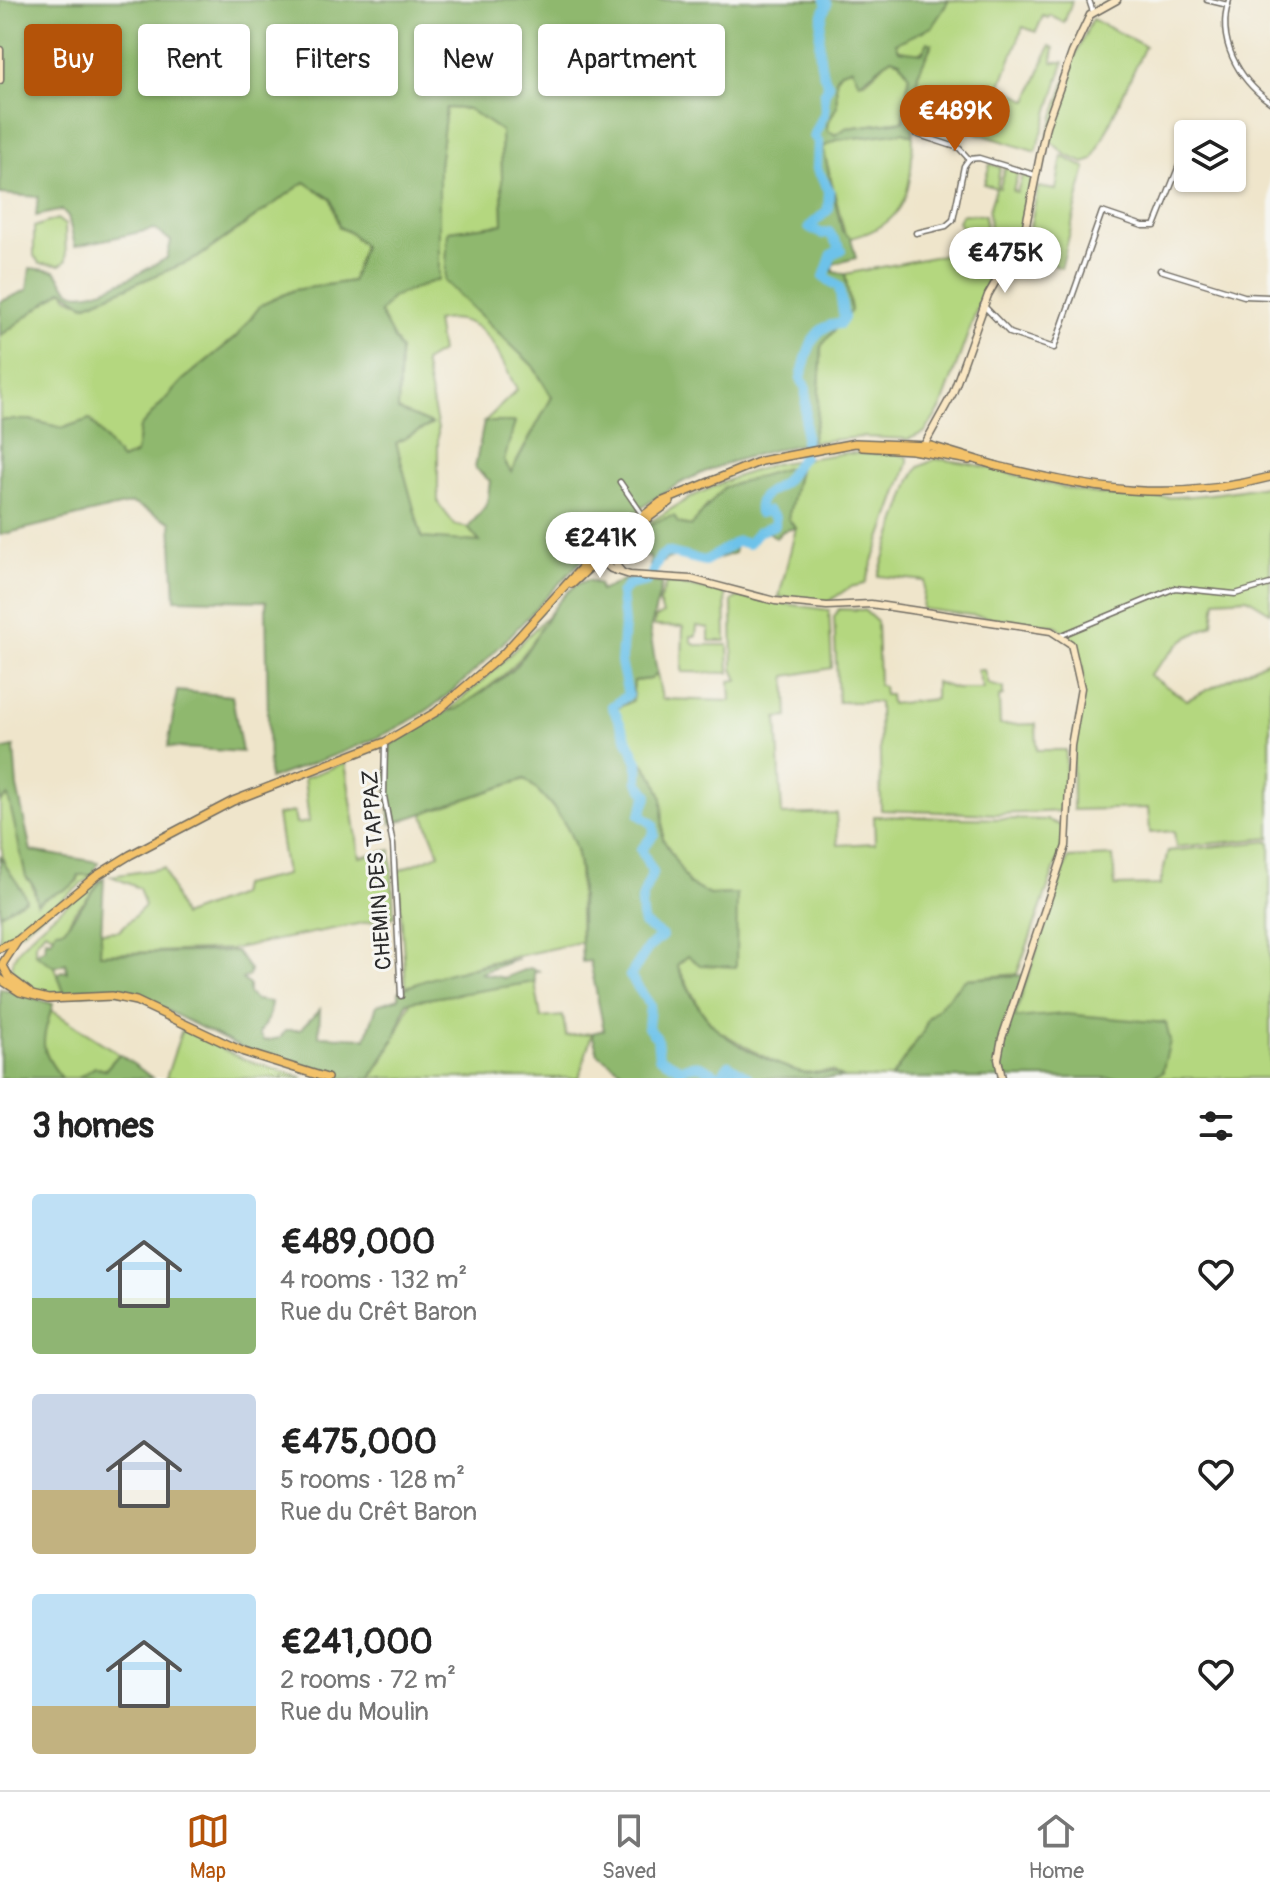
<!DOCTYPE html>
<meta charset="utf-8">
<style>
:root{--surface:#fff;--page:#f6f6f6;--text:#222;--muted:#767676;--line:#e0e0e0;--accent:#b45309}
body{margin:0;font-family:Pangolin,sans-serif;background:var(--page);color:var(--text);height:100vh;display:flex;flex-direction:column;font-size:30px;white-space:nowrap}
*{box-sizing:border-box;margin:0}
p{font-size:26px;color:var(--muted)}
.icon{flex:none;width:44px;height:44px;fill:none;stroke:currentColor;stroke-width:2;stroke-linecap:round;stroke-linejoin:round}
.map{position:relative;height:1078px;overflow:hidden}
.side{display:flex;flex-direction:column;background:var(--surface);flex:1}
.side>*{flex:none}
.banner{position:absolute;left:24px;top:24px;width:800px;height:72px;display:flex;gap:16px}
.fabs{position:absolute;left:1174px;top:120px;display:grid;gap:16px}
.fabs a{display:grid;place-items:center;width:72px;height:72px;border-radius:8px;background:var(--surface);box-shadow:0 2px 6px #0004;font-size:40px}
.price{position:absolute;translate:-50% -68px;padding:0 18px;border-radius:28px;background:#fff;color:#222;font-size:26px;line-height:52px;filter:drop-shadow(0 2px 4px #0008)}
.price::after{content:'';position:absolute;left:50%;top:48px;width:24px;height:18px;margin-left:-12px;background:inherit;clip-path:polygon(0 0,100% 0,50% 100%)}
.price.active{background:var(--accent);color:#fff}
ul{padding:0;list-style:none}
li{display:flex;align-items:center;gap:24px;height:200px;padding:0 32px}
li span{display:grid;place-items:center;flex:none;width:224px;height:160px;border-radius:8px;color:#555}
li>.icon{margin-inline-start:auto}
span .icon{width:96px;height:96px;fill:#fffc;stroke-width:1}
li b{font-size:34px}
h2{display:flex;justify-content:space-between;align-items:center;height:96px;padding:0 32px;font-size:34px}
.chip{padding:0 28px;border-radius:8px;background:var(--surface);box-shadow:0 2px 6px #0004;font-size:28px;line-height:72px}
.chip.active{background:var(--accent);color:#fff}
.tab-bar{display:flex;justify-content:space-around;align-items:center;height:112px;border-top:2px solid var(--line);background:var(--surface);font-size:22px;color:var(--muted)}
.tab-bar a{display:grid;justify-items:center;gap:4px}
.tab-bar .active{color:var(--accent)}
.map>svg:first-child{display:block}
.green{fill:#b4d77f;stroke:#708155;stroke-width:2}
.forest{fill:#8fb86e;stroke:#5d724c;stroke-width:2;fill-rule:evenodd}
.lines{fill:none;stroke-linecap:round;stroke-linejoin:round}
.river{stroke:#6dc2ea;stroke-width:10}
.street-casing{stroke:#706c63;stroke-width:7}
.secondary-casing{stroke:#706c63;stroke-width:9}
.primary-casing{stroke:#706c63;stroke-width:10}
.street{stroke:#fff;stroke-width:4}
.secondary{stroke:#fae7c3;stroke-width:6}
.primary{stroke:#f3c26a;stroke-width:7}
.labels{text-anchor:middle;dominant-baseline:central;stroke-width:6;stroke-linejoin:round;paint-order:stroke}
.street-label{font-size:22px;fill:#2b2b2b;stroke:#f6f6f2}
</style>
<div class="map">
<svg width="1270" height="1078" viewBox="0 0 1270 1078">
<rect width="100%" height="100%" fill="#f6f6f2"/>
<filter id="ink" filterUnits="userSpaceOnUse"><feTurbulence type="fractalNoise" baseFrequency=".0125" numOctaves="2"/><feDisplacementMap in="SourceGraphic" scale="16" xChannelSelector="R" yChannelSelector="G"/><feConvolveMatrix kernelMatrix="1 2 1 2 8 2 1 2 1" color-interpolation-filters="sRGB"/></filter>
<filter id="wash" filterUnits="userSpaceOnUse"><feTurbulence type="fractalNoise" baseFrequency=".006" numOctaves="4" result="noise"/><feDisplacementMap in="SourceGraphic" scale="32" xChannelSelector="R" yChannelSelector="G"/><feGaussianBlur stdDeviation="1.8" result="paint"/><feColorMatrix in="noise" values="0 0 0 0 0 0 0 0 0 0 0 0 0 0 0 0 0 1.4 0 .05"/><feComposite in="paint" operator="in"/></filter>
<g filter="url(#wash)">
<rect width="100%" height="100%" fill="#efe5cb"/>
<g class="green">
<path d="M949 0 1072 1 1064 23 1050 15 1048 18 1043 16 1036 32 1023 27 1001 85 1028 101 1050 46 1054 48 1052 62H1064L1036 152 974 132V125L916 107 918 74 932 44 916 54 899 50 895 42C924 21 926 41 949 0Z"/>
<path d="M1092 19 1145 46 1093 160 1084 163 1066 155 1047 138 1070 67Z"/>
<path d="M891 58 900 61 909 76 903 121 846 128 836 135 828 131 827 125C829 120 835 112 836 106 839 92 828 68 852 68L864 82Z"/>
<path d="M446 108 469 109 501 131 503 225 445 281 533 366 552 397 511 473 504 461 514 422H484L517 390C497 353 486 310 436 321L441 352 424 362 438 429V503L455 525 468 528 481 543 422 539 396 442 431 425 398 410 400 350 379 313 392 297 439 279V166Z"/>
<path d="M904 132 913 136C911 189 910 223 851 238L845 235 823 147 837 140Z"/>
<path d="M1062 156 1086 168 1061 268 1025 253 1038 187 1056 190Z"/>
<path d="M990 164 1000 167 997 187 1000 188 1004 168 1018 172 1013 191 1017 192 1023 173 1032 178 1027 211 1018 234 990 235 989 210 996 188 984 184Z"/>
<path d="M305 182 331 199 339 227 351 233 363 246 352 281 294 290 261 305 236 337 183 380 140 428 136 453 121 460 90 419 63 428 30 420H0V336L63 290 68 297 85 305 197 258Z"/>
<path d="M962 214 985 215 986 242 971 246 958 221Z"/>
<path d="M57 219 65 225 66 261 60 265 40 264 34 256V227Z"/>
<path d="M1016 241 983 292 941 408 925 432 909 439 862 437 811 442 817 420 822 345 851 310 845 274Z"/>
<path d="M845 453 897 454 908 457V463L865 584 850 587 828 602 779 597 796 528 788 519 800 465 707 505 691 526 678 523 638 536 629 551 637 530 691 497 733 478 773 464Z"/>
<path d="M935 459C982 462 1028 480 1074 490 1139 504 1205 497 1270 485V612L1247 598 1216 600 1213 624 1183 640 1149 675 1187 700 1270 659V838L1176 847 1174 831 1150 833 1148 808 1073 810C1073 787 1072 764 1074 741 1079 695 1099 662 1057 626L922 609 925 581 878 576 911 480 919 467Z"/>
<path d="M667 582 725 593 726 641H709V628L697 626 696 636H691V640L695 645H728L729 673 682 672 683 627 654 626 655 618 663 614 659 602Z"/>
<path d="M738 597 829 610 832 668 786 676 788 717 777 718 782 815 836 813 838 845 875 843 874 816 1048 820 1064 827 1061 851 1017 974 965 979 928 1019 923 1032 891 1078H843L832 1071 804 1073 779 1065 717 1030 701 1010 677 965 688 956 736 894 709 895 689 885 663 839 662 798 655 779 629 745 617 708 632 701 634 681 651 679 657 673 662 699 731 701 730 681 738 680 733 669 732 601Z"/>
<path d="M839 609 864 610 877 622 879 685 883 686 884 695H890L891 704 935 699V682L956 689H983L977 670H984L988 684 1003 688V696L999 697 1000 725 1036 724 1037 750H1066L1065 811 998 814 881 810 879 702H838L834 617Z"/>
<path d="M551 612C521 665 506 675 457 710L448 711 496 669Z"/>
<path d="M345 763 360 857 391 850 394 917 231 949 100 954V932L119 931 145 906 139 888 111 876 164 868 182 916 239 895 241 885 286 875 277 815 294 812 296 824 309 822 304 778Z"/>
<path d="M525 779C593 839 576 862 581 942L482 964 406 987 398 871 439 854 423 813Z"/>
<path d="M8 796 37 903 48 894 78 881 79 875H93L20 933 0 943V914L26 899C19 880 12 880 5 867 0 848 0 823 0 802Z"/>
<path d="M1270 841V1078H1148L1163 1072 1166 1023 1014 1018 1068 858 1113 856 1115 886 1160 885 1168 851Z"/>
<path d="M100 880 99 887 75 911 65 929 53 935 45 931 35 943V953L54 964 65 995 31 988 12 969C9 943 78 897 100 880Z"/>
<path d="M535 982 541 1018 563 1016 566 1036 592 1033 579 1078H371C388 1056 400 1027 411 1001Z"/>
<path d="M51 1010 119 1054 105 1070 95 1067 78 1078H62C40 1051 40 1042 51 1010Z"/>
<path d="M182 1029 241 1058 304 1078H166Z"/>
</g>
<g class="forest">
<path d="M0 0H949L932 27 896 43 899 50 922 53 928 42 932 44 918 74 913 136 904 132 837 140 823 147 842 231 851 238 856 258 833 264V272L845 274 851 311 822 345 817 420 811 442C761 452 712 464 668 490 581 543 524 633 445 697 396 737 328 757 269 779L266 601 175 599 171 522 132 503 0 535V420H30L63 428 90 419 121 460 136 454 140 427 183 380 236 337 261 305 294 290 352 281 363 246 351 233 339 227 331 199 305 182 197 258 85 305 63 290 0 336V302L27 290 30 268 55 271C60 277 64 287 71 291 89 304 149 268 167 258L171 241 154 229 75 246 68 216 62 210 36 216 38 197 0 194V90C10 66 3 56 0 33 0 22 0 11 0 0ZM891 58 900 61 909 76 903 121 846 128 836 135 828 131 827 125 837 106 836 77 841 71 852 68 859 83ZM446 108 468 109 501 131 503 224 448 231 445 281 533 366 552 397 511 472 504 461 515 422H484L475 468 490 481 487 504 468 528 480 542 422 538 396 443 432 424 398 410 400 350 380 313 392 297 439 279V166Z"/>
<path d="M800 464 788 519 796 528 783 531 776 538 769 532 759 535 749 547 736 545 734 553 704 564C681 559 669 548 654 573H650V557L631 552C640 531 651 520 674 516L678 523 691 526 724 487Z"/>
<path d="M626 579 662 583 650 631 657 673 651 679 634 681 632 701 617 708 629 745 655 779 662 798 663 839 689 884 709 895 737 894 736 967 700 965 688 956 677 965C687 987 699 1013 717 1029 734 1045 778 1066 801 1072 817 1075 828 1068 843 1078H695L689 1074 685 1078H632L598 1054 592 1033 604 1030 590 961 582 962C577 877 597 841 525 779L391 824 386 782 390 745 448 711 457 709C475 696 497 684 513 669 536 645 555 588 588 580L599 584 600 591Z"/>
<path d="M177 691 232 696 242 752 168 747Z"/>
<path d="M14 747 17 787 31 851 98 862 93 875H79C74 894 49 890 37 904L34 886 26 877 8 796 0 802V750Z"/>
<path d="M0 855C7 872 19 881 26 899L0 914Z"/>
<path d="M104 877 100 954 236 951 250 970 249 976 242 979 249 985V994L256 1000 271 1002 269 1016 259 1034 264 1041 280 1038 286 1030H300L320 1009 319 1036 366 1038 377 1005 399 998V991C433 974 481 965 518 959L480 973 504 978 529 968 540 971 534 972 535 982 407 1002 395 1037 371 1078H339L242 1048 136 995 113 991 65 995 58 976 61 971 67 972 66 963 55 967 35 954 45 948 46 939 51 940 56 930 64 929Z"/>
<path d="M1027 975 1015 1018 1065 1014 1166 1023 1170 1041 1162 1073 1148 1078H891L923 1032 928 1019 965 979Z"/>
<path d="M0 988 53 1004C43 1040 36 1047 62 1078H0Z"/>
<path d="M119 1054 153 1078H78L95 1067 105 1070Z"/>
</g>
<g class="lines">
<g class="river">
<path d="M805 445 806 389 801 378C807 356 810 324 840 324L844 318 839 287 824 277 832 254 841 250 829 232 822 234 809 227 828 210 829 190 817 169 818 141 814 136 825 112 824 94 829 85C816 67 817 24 827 4L825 0"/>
<path d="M652 573 660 557 667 552 705 561 738 541 748 544 758 532 775 525V517L768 511 759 513C756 490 778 492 787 478 793 470 797 463 803 456"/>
<path d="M647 581 628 585 621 594 624 624 621 662 628 695 612 706 638 762V782L648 795 640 815 653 824 654 834 641 850 653 872C645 891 637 902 644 924L662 936 648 948 630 976 650 1005 648 1028 657 1038 659 1057 681 1069C701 1062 703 1066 720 1077L729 1065 749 1078"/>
</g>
</g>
</g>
<g filter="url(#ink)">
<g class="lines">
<g class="street-casing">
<g id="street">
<path d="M1089 0 1093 12"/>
<path d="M1207 0 1228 5"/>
<path d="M1229 0C1216 40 1238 79 1270 102"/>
<path d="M916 134 959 148 969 159"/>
<path d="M916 233 946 226 953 220 964 166 969 159 979 158 1035 175"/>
<path d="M1160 270 1244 296 1270 297"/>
<path d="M983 305 1010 333 1054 348 1102 212 1143 226H1155L1180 163"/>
<path d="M620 482 644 517"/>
<path d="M1062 635 1175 588 1235 594 1270 584"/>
<path d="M385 742 384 796 393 845 401 996"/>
</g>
</g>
<g class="secondary-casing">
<g id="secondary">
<path d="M0 50V80"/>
<path d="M922 449 953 393 988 295 1025 230 1046 126 1072 53 1090 15 1117 0"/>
<path d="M603 549 621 571"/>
<path d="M598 558 611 569 630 575 691 579 775 601 827 606 871 604 1051 631 1071 644 1081 688 1071 746 1066 846 1002 1038 998 1059 1002 1078"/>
</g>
</g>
<g class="primary-casing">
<g id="primary">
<path d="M862 447 912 450 969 460"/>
<path d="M993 465C1091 489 1169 504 1270 477"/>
<path d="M572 584 622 537 670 502"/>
<path d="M0 948 16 941"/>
<path d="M3 963 18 940 96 876 130 855 233 801 385 742 436 712 503 654 594 554 661 502 761 461 855 443 931 446 997 466"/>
<path d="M3 966 9 977 29 992"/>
<path d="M0 979 20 992 48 999 112 996 136 1001 244 1052 327 1078"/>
</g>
</g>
<use href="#street" class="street"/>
<use href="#secondary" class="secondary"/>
<use href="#primary" class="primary"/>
</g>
</g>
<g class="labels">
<g class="street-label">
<text transform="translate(377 870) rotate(-94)">CHEMIN DES TAPPAZ</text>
</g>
</g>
</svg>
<div class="fabs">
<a><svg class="icon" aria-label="layers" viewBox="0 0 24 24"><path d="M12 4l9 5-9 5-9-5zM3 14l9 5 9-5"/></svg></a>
</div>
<b class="price active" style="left:955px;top:153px">€489K</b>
<b class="price" style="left:1005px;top:295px">€475K</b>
<b class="price" style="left:600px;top:580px">€241K</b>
<div class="banner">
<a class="chip active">Buy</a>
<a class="chip">Rent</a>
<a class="chip">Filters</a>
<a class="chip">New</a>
<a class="chip">Apartment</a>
</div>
</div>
<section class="side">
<h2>3 homes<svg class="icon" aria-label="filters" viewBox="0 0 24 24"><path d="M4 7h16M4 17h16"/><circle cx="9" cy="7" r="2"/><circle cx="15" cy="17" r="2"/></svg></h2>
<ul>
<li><span style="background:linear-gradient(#bfe0f5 65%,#8fb573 0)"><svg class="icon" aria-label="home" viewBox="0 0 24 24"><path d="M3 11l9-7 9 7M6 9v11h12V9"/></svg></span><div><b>€489,000</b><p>4 rooms · 132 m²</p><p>Rue du Crêt Baron</p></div><svg class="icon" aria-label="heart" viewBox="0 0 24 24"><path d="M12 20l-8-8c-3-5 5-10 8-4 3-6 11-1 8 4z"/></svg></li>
<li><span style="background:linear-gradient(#c9d6e8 60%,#c2b280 0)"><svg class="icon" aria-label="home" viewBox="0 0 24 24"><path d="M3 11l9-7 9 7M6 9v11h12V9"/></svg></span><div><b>€475,000</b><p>5 rooms · 128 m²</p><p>Rue du Crêt Baron</p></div><svg class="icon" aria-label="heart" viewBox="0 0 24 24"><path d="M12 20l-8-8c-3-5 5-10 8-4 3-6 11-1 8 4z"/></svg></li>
<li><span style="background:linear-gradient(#bfe0f5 70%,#c2b280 0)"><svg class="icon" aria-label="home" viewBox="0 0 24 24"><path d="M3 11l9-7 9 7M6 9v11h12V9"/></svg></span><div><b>€241,000</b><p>2 rooms · 72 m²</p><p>Rue du Moulin</p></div><svg class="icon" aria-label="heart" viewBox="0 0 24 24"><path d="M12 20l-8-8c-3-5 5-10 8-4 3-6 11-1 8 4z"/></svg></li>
</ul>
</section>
<nav class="tab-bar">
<a class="active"><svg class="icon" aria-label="map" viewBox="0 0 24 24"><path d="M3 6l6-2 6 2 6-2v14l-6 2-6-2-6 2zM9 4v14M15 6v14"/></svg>Map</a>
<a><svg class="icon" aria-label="saved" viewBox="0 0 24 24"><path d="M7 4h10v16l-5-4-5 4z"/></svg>Saved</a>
<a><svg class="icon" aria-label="home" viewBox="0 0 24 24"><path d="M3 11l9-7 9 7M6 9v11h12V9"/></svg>Home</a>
</nav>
